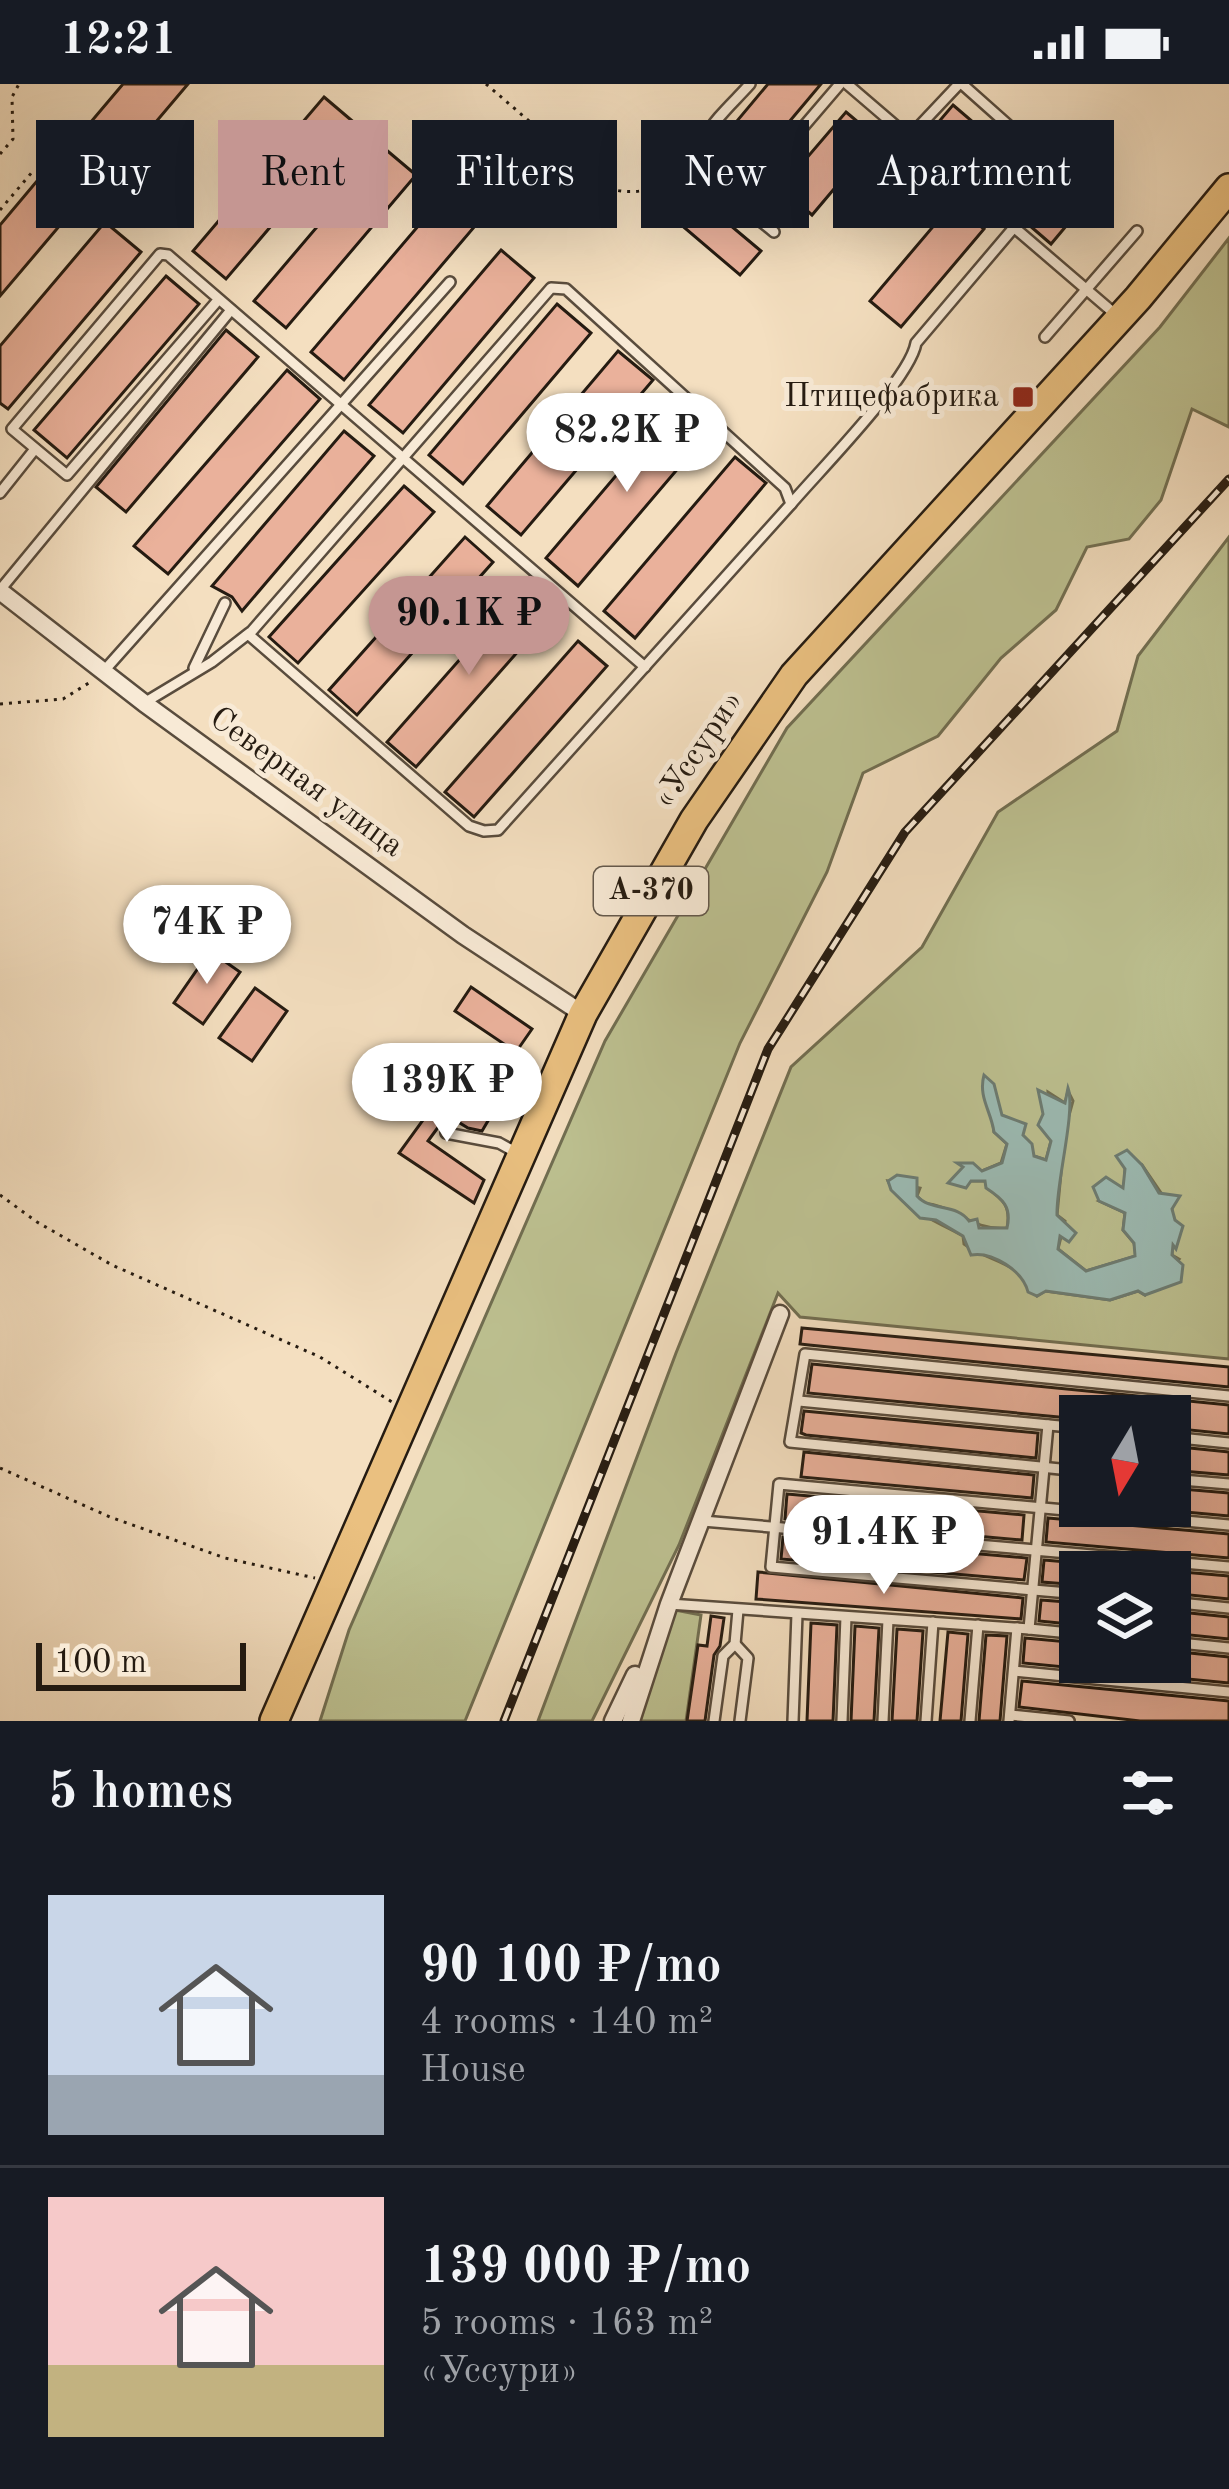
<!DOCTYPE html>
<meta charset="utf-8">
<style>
:root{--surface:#171b24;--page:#20242c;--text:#f1f3f6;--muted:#9ea1a6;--line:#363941;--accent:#c59692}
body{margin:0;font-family:"Old Standard TT",serif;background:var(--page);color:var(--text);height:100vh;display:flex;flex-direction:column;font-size:45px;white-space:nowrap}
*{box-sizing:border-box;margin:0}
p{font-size:39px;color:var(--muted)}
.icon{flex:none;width:66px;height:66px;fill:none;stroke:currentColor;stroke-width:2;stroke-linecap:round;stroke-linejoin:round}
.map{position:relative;height:1637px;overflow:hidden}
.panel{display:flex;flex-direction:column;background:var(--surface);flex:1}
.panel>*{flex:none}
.top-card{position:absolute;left:36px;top:36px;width:1158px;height:108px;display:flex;gap:24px}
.needle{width:78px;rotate:190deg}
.fabs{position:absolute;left:1059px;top:1311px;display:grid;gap:24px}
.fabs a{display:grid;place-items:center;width:132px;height:132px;border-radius:0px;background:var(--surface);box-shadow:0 12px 48px #0002;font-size:60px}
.scale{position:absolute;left:36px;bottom:30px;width:210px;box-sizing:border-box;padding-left:12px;border:6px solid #251b11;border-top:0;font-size:33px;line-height:42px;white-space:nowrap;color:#251b11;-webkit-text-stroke:9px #f8ead6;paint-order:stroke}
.price{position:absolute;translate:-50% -102px;padding:0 27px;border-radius:42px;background:#fff;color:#222;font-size:39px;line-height:78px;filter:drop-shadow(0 3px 6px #0008)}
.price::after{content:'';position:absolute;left:50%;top:72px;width:36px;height:27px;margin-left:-18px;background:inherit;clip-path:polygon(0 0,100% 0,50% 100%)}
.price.active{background:var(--accent);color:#111}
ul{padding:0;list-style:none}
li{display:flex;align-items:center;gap:36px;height:300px;padding:0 48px}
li+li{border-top:3px solid var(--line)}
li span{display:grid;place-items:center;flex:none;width:336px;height:240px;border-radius:0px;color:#555}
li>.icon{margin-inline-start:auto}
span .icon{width:144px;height:144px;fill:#fffc;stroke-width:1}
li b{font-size:51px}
h2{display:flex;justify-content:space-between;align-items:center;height:144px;padding:0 48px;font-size:51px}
.chip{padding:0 42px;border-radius:0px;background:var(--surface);box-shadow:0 12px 48px #0002;font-size:42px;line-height:108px}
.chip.active{background:var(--accent);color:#111}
.status{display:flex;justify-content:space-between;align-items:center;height:84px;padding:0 60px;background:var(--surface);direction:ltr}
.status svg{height:33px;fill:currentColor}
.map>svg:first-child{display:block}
.green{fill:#bdc191;stroke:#716e51;stroke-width:3;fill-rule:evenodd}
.water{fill:#9cbcb5;stroke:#6c7c73;stroke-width:3}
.building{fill:#eab19b;stroke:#251b11;stroke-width:3}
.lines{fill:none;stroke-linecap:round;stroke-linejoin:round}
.service-casing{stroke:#594c3d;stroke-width:14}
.minor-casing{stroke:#594c3d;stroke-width:21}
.trunk-casing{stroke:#251b11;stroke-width:32}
.path{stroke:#251b11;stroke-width:3;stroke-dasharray:3 6;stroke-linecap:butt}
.service{stroke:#f8ead6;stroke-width:9}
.minor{stroke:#f8ead6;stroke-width:16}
.trunk{stroke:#eac080;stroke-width:27}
.rail-casing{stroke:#251b11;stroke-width:9}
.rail{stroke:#f8ead6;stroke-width:4.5;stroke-dasharray:14;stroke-linecap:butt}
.poi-dot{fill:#8f2418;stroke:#f8ead6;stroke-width:4.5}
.labels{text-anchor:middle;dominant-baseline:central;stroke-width:10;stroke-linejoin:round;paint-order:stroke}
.shield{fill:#f8ead6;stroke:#64594c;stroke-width:3}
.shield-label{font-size:30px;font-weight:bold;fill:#251b11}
.poi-label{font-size:33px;fill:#251b11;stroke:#f8ead6;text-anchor:end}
.street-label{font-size:33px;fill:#251b11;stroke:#f8ead6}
</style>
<div class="status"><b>12:21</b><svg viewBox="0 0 49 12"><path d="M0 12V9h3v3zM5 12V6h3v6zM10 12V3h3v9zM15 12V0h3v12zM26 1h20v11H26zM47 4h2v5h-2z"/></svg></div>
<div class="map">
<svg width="1229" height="1637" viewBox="0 0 1229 1637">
<rect width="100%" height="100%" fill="#f4dfc0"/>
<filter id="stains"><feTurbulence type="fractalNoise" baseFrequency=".00167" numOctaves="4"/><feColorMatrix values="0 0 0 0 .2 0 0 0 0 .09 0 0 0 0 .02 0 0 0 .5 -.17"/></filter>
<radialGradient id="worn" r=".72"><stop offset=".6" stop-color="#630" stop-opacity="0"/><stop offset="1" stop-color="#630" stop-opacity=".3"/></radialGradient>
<g class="green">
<path d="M1229 154V343L1192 325 1161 416 1129 455 1087 463 1056 526 1001 574 938 652 863 689 827 788 740 959 465 1637H320L349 1546 605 957 787 644 1160 243Z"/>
<path d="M1229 453V1275L800 1233 778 1209 679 1461 592 1637H538L676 1269 791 983 922 863 998 728 1117 647 1138 572ZM1068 1007 1073 1017 1065 1046 1057 1131 1065 1137 1058 1165 1086 1187 1136 1172 1134 1159 1123 1146 1125 1129 1099 1117 1124 1105 1125 1085 1142 1081 1172 1125V1171L1179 1175 1145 1211 1138 1207 1110 1216 1045 1207 1037 1212C1031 1205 1025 1193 1018 1188 1002 1176 980 1172 964 1160L963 1152C938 1137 900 1126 888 1097L920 1104 917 1112 924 1119C956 1122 971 1147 1007 1144 1011 1123 1004 1116 987 1104L985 1097H971L960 1090 964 1083 982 1087 1001 1079 1007 1060 994 1048 992 1032 1005 1034 1034 1072 1046 1076 1051 1057 1048 1008 1065 1019Z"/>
<path d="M675 1526 701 1531 686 1637H636Z"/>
</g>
<path class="water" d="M984 991 994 1000 1002 1031 1026 1040 1023 1051 1032 1060 1034 1072 1046 1076 1051 1057 1038 1041 1043 1030 1038 1006 1065 1019 1068 1004C1076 1027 1056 1099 1057 1131L1076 1149 1069 1158 1060 1152 1058 1165 1086 1187 1135 1172 1134 1159 1123 1146 1125 1129 1099 1117 1093 1103 1106 1093 1123 1104 1125 1085 1116 1072 1127 1066 1142 1081 1159 1109 1180 1112 1172 1125 1175 1136 1183 1142 1176 1165 1173 1161 1172 1171 1183 1181 1181 1198 1145 1211 1138 1207 1110 1216 1046 1207 1037 1212 1028 1208C1023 1187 992 1167 971 1171L963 1152 936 1136 920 1134 891 1106 888 1097 897 1091 917 1094V1112C931 1128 957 1119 969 1137L977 1135 979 1144H1007C1012 1123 1003 1115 986 1104L985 1097H971L966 1104 948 1099 963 1083 957 1079H973L982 1087 1002 1079 1007 1060 994 1048C991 1027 978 1013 984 991Z"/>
<g class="building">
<path d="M123 0H188L106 97 68 65Z"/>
<path d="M768 0H821L742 94 711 68Z"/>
<path d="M324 13 357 41 226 195 193 167Z"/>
<path d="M953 21 1036 92 1009 124 925 54Z"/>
<path d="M846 28 877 54 812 131 781 104Z"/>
<path d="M384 64 416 91 286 244 254 217Z"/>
<path d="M1076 85 1098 104 1051 160 1029 141Z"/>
<path d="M42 91 78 120 0 212V141Z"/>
<path d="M442 114 475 142 344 296 311 268Z"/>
<path d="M699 115 761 167 740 191 679 139Z"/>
<path d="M953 119 984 145 901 243 870 217Z"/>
<path d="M105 138 141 168 8 325 0 319V262Z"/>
<path d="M501 166 534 194 403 349 369 321Z"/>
<path d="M166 192 199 220 67 374 34 346Z"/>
<path d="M557 220 591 249 463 400 429 371Z"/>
<path d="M226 246 258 273 126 428 96 403Z"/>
<path d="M618 267 653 296 521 451 487 422Z"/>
<path d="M287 286 320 315 168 490 134 462Z"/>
<path d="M676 321 709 348 578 502 546 474Z"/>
<path d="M344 347 374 372 242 527 232 513 212 502Z"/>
<path d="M735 373 766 399 635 554 604 527Z"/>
<path d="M404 402 434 428 298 579 269 553Z"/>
<path d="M465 453 493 478 357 631 329 606Z"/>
<path d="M522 505 551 530 416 683 387 658Z"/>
<path d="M578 557 607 582 474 733 445 708Z"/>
<path d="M210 867 240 888 203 940 174 919Z"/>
<path d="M471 903 532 945 516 968 455 927Z"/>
<path d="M255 904 287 927 252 977 219 954Z"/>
<path d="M444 1007 462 1020 466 1013 492 1030 482 1047 468 1044 447 1031 428 1057 484 1096 474 1119 399 1069Z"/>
<path d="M802 1244 1229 1283V1303L809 1261 800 1260Z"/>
<path d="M812 1280 1229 1321V1350L1170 1344V1332L1080 1335 808 1309Z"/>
<path d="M804 1327 1038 1349 1036 1374 806 1351 801 1349Z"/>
<path d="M1170 1362 1229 1368V1391L1170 1386Z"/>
<path d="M804 1368 1034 1391 1032 1414 801 1393Z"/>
<path d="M1170 1404 1229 1409V1432L1120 1422H1170Z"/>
<path d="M787 1410 1024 1431 1022 1456 785 1435Z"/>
<path d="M1048 1434 1229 1450V1474L1046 1458Z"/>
<path d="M783 1453 1027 1474 1024 1496 781 1475Z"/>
<path d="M1044 1476 1229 1492V1515L1170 1509V1488H1080V1501L1042 1498Z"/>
<path d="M758 1488 1023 1514 1021 1535 756 1515Z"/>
<path d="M1041 1516 1080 1519V1541L1039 1537Z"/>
<path d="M1170 1527 1229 1533V1555L1170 1549Z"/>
<path d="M711 1532 724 1534 720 1562 714 1571 705 1637H687L698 1561 707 1562Z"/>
<path d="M811 1539 837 1541 833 1637H807Z"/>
<path d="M855 1542 879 1544 874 1637H851Z"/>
<path d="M897 1545 923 1547 917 1637H892Z"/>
<path d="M948 1548 968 1550 961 1637H940Z"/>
<path d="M986 1551 1007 1552 1000 1637H979Z"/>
<path d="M1025 1554 1080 1559V1578H1170V1567L1229 1573V1599L1023 1579Z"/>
<path d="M1022 1597 1229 1617V1637H1140L1019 1623Z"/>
</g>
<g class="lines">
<g class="service-casing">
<g id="service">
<path d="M750 0C736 16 715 34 705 53 685 88 750 127 774 148"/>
<path d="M847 0 1115 230"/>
<path d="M909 53 959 0"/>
<path d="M739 118 840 0"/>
<path d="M219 215 67 391 12 345 160 170 168 171 645 583"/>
<path d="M1045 253 1137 147"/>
<path d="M0 409 35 365"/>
<path d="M791 420C819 387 910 295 916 259L1061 88 962 0"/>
<path d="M0 506 231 226"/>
<path d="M194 584 225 519"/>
<path d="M103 588 450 198"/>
<path d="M144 619 212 578 248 550 252 547 551 204 566 205 785 404 791 420 498 746 484 747 469 742 248 550"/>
<path d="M446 1049 499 1059 517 1069"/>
<path d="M799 1317 1080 1344"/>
<path d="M1048 1341 1029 1545 1080 1550"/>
<path d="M1170 1353 1229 1359"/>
<path d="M1080 1387 790 1358 805 1270 1229 1312"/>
<path d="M1170 1395 1229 1400"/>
<path d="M703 1437 1229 1483"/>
<path d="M1080 1510 771 1483 779 1400 1229 1441"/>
<path d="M1170 1518 1229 1524"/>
<path d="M669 1520 1029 1545"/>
<path d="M1170 1558 1229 1564"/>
<path d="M735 1560 748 1574 740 1637"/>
<path d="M1014 1587 1229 1608"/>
<path d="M1010 1631 1069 1637"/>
<path d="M714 1637 723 1572 735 1560 738 1526"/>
<path d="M793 1637 797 1530"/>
<path d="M842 1637 846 1533"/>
<path d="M883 1637 888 1536"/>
<path d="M926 1637 933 1538"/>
<path d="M970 1637 978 1541"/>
<path d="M1009 1637 1017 1544"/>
</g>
</g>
<g class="minor-casing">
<g id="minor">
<path d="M0 507 144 619 463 851 583 930"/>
<path d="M613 1637 635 1591"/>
<path d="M631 1637 669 1520 780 1230"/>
</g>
</g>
<g class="trunk-casing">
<path id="trunk" d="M274 1637 583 930 694 736 794 591 1138 214 1229 104"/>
</g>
<g class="path">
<path d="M486 0 607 104C639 114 666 101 697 90"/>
<path d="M0 70 13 55 12 13 19 0"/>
<path d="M0 126 33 87"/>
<path d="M0 620 63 615 92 597"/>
<path d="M0 1111 37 1138 112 1181 320 1273 392 1318"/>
<path d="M0 1384 110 1433 225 1474 315 1494"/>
</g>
<use href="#service" class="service"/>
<use href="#minor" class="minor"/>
<use href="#trunk" class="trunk"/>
<g class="rail-casing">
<path id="rail" d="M504 1637 768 965 905 748 1229 395"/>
</g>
<use href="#rail" class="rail"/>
</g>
<rect class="poi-dot" x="1011" y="301" width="24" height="24" rx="6"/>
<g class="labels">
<rect class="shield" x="594" y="783" width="114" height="48" rx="9"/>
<g class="shield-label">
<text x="651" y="807">А-370</text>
</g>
<g class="poi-label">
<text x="999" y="313">Птицефабрика</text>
</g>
<g class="street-label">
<text transform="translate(699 666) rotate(-56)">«Уссури»</text>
<text transform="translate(306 699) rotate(36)">Северная улица</text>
</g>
</g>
<rect width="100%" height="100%" filter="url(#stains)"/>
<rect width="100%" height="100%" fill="url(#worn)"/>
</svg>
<div class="fabs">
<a><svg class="needle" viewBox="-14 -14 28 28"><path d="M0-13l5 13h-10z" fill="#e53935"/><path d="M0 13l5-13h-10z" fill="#9ea1a6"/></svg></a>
<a><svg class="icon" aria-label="layers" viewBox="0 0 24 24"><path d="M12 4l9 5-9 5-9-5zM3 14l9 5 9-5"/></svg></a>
</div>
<div class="scale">100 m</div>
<b class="price" style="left:627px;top:411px">82.2K ₽</b>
<b class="price active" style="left:469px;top:594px">90.1K ₽</b>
<b class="price" style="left:207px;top:903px">74K ₽</b>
<b class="price" style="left:447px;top:1061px">139K ₽</b>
<b class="price" style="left:884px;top:1513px">91.4K ₽</b>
<div class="top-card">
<a class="chip">Buy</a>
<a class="chip active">Rent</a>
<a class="chip">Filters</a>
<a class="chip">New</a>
<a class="chip">Apartment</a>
</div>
</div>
<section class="panel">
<h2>5 homes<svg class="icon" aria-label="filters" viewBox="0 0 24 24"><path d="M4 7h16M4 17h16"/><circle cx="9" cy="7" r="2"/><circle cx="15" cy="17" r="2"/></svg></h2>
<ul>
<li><span style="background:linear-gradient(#c9d6e8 75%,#9aa5b1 0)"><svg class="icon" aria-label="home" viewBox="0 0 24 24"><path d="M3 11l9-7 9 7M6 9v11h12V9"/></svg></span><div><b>90 100 ₽/mo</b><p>4 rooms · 140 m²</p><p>House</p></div></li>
<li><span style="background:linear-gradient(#f6c9c9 70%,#c2b280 0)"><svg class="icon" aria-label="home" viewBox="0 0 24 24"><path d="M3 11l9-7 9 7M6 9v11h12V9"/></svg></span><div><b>139 000 ₽/mo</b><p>5 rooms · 163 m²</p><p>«Уссури»</p></div></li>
</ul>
</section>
